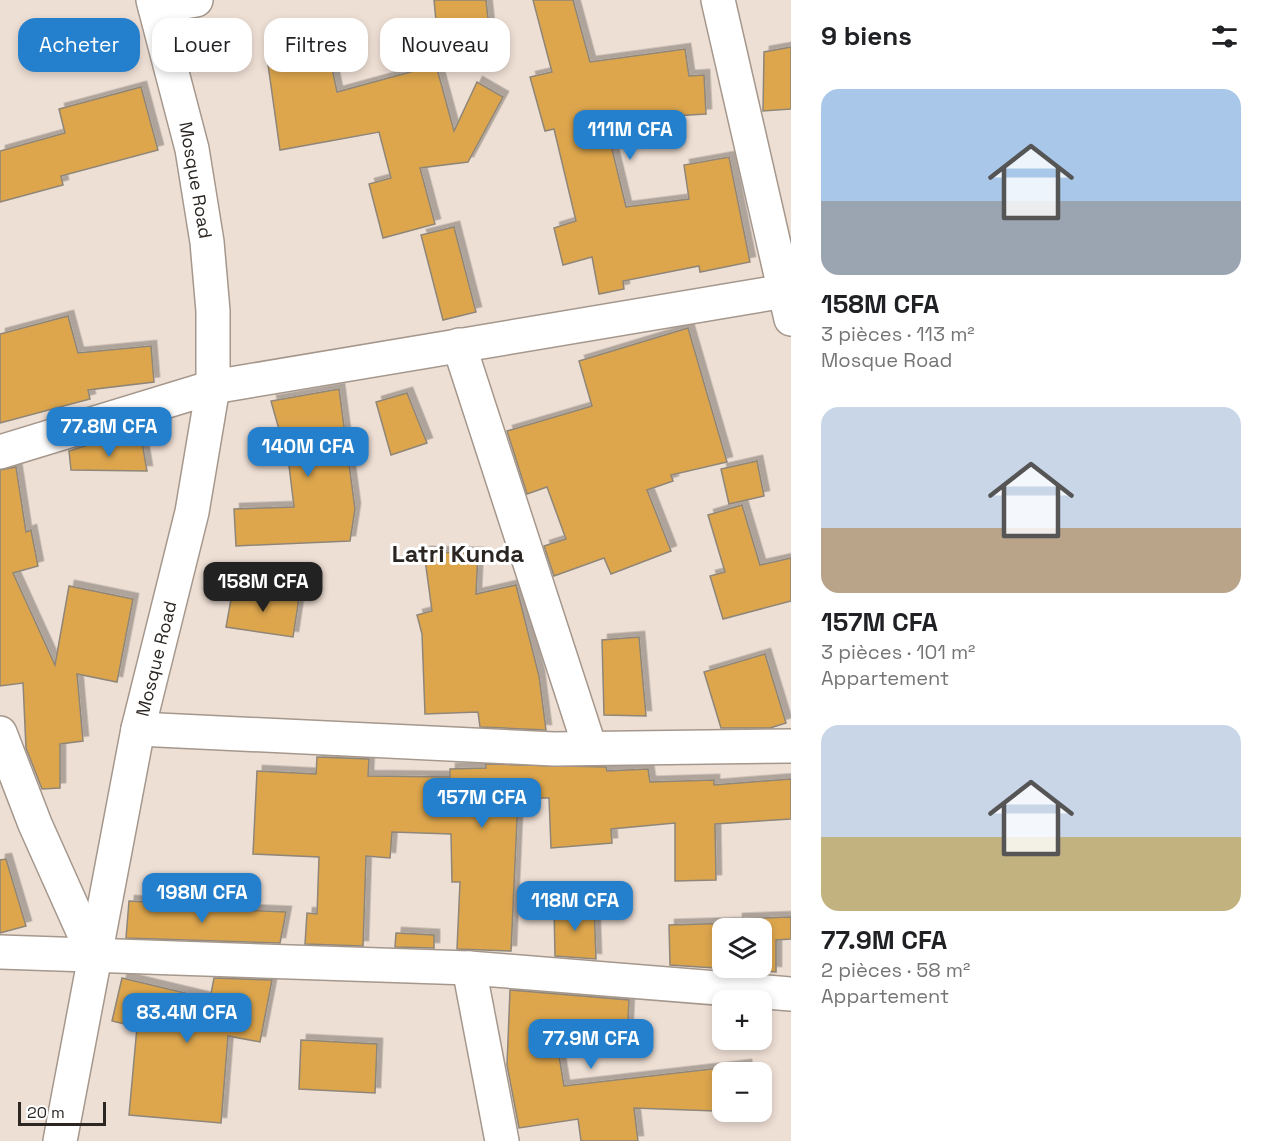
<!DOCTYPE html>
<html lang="fr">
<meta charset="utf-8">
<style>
:root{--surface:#fff;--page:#f6f6f6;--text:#202124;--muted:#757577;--accent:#2480cd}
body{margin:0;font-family:"Space Grotesk",sans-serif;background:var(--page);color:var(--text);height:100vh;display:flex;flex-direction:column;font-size:22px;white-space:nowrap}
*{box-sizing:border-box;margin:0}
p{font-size:20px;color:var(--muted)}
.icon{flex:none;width:33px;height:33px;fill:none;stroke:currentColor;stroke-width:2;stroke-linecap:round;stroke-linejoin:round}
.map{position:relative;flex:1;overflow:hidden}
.drawer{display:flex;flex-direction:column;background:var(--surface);width:480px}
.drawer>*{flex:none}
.guide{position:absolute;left:18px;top:18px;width:570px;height:54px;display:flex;gap:12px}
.buttons{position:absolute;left:712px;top:918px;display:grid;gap:12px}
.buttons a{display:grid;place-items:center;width:60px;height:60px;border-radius:12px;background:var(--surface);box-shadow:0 3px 9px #0003;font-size:30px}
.scale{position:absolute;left:18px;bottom:15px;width:88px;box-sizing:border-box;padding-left:6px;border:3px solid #2b2622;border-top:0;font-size:16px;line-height:21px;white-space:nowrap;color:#2b2622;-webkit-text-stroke:4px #fff;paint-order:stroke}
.price{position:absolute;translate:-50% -51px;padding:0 14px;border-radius:12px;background:var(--accent);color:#fff;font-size:20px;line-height:39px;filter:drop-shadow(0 2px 3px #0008)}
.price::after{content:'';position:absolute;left:50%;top:36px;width:18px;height:14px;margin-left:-9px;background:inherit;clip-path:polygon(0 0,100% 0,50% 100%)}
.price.current{background:#222;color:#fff}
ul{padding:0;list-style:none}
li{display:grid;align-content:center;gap:12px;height:318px;padding:0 30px}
li span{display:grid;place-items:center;height:186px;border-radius:18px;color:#555}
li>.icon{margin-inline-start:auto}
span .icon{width:108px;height:108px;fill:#fffc;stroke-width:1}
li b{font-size:26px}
h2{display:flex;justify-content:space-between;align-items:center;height:72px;padding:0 30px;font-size:26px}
.pill{padding:0 21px;border-radius:18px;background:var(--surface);box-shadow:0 3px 9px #0003;font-size:21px;line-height:54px}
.pill.current{background:var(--accent);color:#fff}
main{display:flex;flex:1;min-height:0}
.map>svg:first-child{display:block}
.building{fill:#dda64d;stroke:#8f8678;stroke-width:1.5;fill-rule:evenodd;filter:url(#shadow)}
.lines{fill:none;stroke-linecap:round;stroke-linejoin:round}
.street-casing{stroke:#a5978c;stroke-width:36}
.secondary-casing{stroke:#a5978c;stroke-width:36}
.street{stroke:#fff;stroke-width:33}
.secondary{stroke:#fff;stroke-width:33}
.labels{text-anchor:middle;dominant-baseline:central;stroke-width:6;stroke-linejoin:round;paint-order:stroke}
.street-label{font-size:18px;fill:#2b2622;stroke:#fff}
.district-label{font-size:24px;font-weight:bold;fill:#2b2622;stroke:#fff}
</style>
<main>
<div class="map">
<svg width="791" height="1141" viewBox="0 0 791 1141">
<defs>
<filter id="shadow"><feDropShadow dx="5.5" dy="-5.5" stdDeviation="0" flood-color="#0004"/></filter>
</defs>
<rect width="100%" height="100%" fill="#eedfd4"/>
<g class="building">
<path d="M434 0H486L490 37 438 42Z"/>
<path d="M533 0H573L590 62 685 49 689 76 704 75 706 114 605 120 626 207 689 199 684 165 729 157 750 262 700 272 699 266 623 281 624 289 599 294 592 257 563 265 554 228 576 221 554 129 545 131 530 77 552 72Z"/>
<path d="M326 39 337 92 436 65 454 131 477 82 503 97 468 162 420 168 435 224 383 238 369 184 391 178 379 132 280 150 266 50Z"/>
<path d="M791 47V109L763 111 764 52Z"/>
<path d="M141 87 158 150 61 176 63 185 0 202V151L65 133 59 109Z"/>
<path d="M454 227 476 312 443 320 421 235Z"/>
<path d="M68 316 78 353 151 346 154 382 88 390 90 399 0 423V334Z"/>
<path d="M688 328 727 462 671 475 673 481 647 490 671 551 611 574 604 558 554 576 544 546 566 539 547 487 527 494 507 431 592 406 579 361Z"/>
<path d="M339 389 355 509 350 541 236 546 234 509 294 507 285 433H280L271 401Z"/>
<path d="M407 393 427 443 391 455 376 402Z"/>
<path d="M142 442 147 471 71 470 69 451 88 445Z"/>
<path d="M757 461 764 496 729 504 721 469Z"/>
<path d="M16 467 26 532 31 530 38 566 13 573 55 665 69 586 133 599 117 682 77 674 83 741 60 744V788L42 789 26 748 23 683 0 686V470Z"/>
<path d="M742 505 760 565 791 558V601L723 619 710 576 725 572 708 515Z"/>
<path d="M424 552 478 553 476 594 516 585 539 676 546 730 480 727 478 712 425 714 422 634 417 615 432 611Z"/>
<path d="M233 588 299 598 293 637 226 627Z"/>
<path d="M639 637 646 716 604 715 602 640Z"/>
<path d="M765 654 786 723 770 728H721L704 672Z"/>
<path d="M317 757 369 759 368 776 450 777V769L486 768 485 764 606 767 607 771 648 769 650 782 714 780V785L791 779V819L715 824 716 880 675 881V823L611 829 612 843 551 848 549 798H518L511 951 457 949 460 882H452L451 834 392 832 390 858 366 856 363 946 305 944 307 913 317 914 319 857 253 854 257 771 316 774Z"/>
<path d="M6 859 26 926 0 933V860Z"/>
<path d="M129 901 192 905V908L286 912 280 943 126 938Z"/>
<path d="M594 905 596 959 555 956 554 907Z"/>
<path d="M791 917V939L776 940V972L670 965 669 925 737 923V919ZM723 928H762V968H723Z"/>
<path d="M396 933 434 935V948L395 947Z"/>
<path d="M122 978 210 999 214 978 272 980 260 1042 228 1036 221 1123 129 1115 137 1027 112 1021Z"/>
<path d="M510 990 629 1000 627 1041 556 1038 564 1086 746 1065 747 1072H723V1112L750 1113 716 1117 715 1111 634 1108 638 1141H581L578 1119 519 1128 507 1065Z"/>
<path d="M301 1040 377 1044 375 1093 299 1089Z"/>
</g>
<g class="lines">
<g class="street-casing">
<g id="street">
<path d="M718 0 791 319"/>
<path d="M155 7 196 0"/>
<path d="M459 345 590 748"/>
<path d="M0 452 213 387 791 290"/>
<path d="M138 729 554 749 791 746"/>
<path d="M0 733 35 824 94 956"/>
<path d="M0 952 469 968 791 994"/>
<path d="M469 968 502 1141"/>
</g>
</g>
<g class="secondary-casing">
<g id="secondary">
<path id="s1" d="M60 1141 138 729 192 512 213 387V311L207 242 192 149 153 0"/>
</g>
</g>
<use href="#street" class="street"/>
<use href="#secondary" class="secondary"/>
</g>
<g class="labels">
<g class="street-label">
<text transform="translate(196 180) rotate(80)">Mosque Road</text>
<text stroke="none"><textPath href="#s1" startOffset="492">Mosque Road</textPath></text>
</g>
<g class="district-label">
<text x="458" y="553">Latri Kunda</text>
</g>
</g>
</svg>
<div class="buttons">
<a><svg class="icon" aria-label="layers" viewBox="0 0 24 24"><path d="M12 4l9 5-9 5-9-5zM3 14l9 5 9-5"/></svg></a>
<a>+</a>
<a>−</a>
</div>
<div class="scale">20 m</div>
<b class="price" style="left:630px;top:161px">111M CFA</b>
<b class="price" style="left:109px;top:458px">77.8M CFA</b>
<b class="price" style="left:308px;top:478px">140M CFA</b>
<b class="price current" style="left:263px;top:613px">158M CFA</b>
<b class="price" style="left:482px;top:829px">157M CFA</b>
<b class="price" style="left:202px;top:924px">198M CFA</b>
<b class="price" style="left:575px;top:932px">118M CFA</b>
<b class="price" style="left:187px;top:1044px">83.4M CFA</b>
<b class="price" style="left:591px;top:1070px">77.9M CFA</b>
<div class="guide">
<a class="pill current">Acheter</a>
<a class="pill">Louer</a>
<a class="pill">Filtres</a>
<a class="pill">Nouveau</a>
</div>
</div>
<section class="drawer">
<h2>9 biens<svg class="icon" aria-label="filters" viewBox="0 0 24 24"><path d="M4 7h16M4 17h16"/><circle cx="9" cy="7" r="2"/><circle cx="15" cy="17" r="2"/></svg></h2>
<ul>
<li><span style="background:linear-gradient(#a9c7e8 60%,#9aa5b1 0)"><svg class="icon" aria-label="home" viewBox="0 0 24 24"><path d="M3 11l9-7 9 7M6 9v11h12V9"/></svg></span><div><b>158M CFA</b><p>3 pièces · 113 m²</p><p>Mosque Road</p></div></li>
<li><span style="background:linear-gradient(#c9d6e8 65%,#b9a48a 0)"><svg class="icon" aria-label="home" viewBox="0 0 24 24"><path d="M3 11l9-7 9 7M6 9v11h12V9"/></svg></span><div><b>157M CFA</b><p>3 pièces · 101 m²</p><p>Appartement</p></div></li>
<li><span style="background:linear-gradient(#c9d6e8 60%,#c2b280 0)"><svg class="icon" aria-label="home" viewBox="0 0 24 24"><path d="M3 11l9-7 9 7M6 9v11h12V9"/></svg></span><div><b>77.9M CFA</b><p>2 pièces · 58 m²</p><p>Appartement</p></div></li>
</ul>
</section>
</main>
